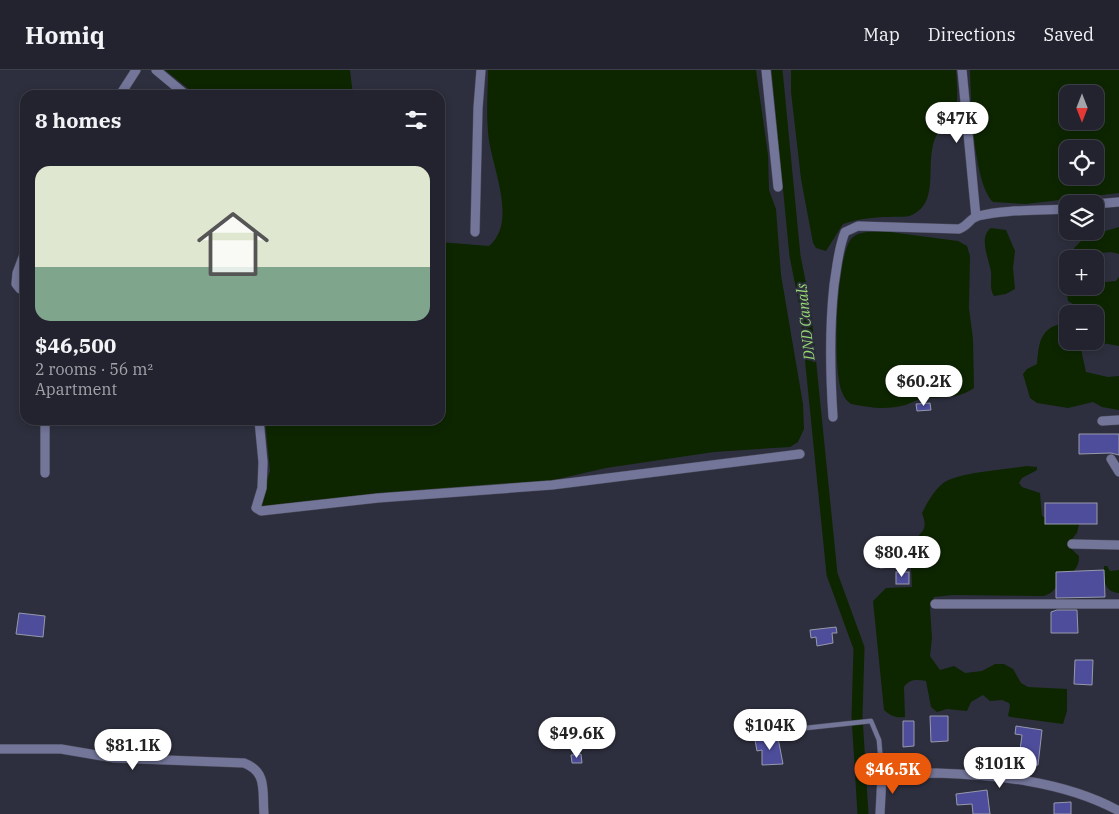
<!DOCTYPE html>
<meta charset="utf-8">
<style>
:root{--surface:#22232e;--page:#2e2f3a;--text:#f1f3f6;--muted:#a2a4aa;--line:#3f404a;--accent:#ea580c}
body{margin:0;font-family:"IBM Plex Serif",serif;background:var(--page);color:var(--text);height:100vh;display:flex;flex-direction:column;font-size:19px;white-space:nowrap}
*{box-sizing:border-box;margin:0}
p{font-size:16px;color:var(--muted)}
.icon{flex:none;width:28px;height:28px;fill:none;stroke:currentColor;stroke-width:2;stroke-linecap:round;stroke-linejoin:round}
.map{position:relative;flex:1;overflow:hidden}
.side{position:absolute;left:20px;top:20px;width:425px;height:335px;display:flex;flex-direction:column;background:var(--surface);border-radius:15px;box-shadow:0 2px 8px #0003,0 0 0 1px var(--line)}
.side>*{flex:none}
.needle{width:32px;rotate:180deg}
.fabs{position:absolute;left:1059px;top:15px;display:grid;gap:10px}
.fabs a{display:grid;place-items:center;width:45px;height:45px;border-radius:10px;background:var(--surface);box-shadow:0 2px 8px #0003,0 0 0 1px var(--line);font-size:25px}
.price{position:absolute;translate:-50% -42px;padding:0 11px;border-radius:18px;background:#fff;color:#222;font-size:16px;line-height:32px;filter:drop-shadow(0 1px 2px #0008)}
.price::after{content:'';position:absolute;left:50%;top:30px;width:15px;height:11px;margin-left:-8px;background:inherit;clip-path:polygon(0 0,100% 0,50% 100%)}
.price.selected{background:var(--accent);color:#fff}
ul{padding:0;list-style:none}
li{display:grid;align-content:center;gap:10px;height:265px;padding:0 15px}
li span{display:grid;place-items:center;height:155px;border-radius:15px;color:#555}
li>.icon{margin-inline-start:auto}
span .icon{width:90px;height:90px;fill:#fffc;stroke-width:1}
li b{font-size:21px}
h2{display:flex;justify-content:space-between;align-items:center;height:60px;padding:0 15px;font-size:21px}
header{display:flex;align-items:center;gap:30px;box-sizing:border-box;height:70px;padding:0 25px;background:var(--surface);border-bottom:1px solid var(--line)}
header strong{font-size:24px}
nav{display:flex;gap:28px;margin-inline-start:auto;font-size:18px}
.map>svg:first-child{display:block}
.water{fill:#0d2600;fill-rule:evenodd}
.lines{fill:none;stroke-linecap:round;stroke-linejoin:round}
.canal{stroke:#0d2600;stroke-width:11}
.building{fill:#4e4d9b;stroke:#9799ab}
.service-casing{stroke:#494a58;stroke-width:5.5}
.minor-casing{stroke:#494a58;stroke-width:10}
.service{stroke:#737599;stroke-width:4.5}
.minor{stroke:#737599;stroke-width:9}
.labels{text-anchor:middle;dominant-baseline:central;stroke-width:4;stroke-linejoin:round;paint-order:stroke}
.water-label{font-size:15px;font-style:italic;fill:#98db72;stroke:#2e2f3e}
</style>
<header>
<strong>Homiq</strong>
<nav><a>Map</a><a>Directions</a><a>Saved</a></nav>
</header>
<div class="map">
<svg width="1119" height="744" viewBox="0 0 1119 744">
<rect width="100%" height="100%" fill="#2e2f3e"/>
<g class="water">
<path d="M165 0H350L353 25H196Z"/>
<path d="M488 0H756L768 85 769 120 776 139 781 205 803 334 804 359 798 372 790 377 714 382 606 398 536 414 371 425 264 439 259 435 270 401 265 350H440V172L489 176C519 151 490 94 488 62 486 41 488 21 488 0Z"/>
<path d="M791 0H956C957 18 959 32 954 49 911 69 949 128 912 145 905 148 896 146 889 147 873 147 858 149 843 154L826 181 816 178 813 173 801 109 791 22Z"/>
<path d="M970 0H1119V123L1026 134 993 132C973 112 971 29 970 0ZM1068 24H1095V51H1068ZM1068 79H1095V106H1068Z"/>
<path d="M1119 157V184C1104 178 1089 190 1074 184V178L1085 167Z"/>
<path d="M991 158 1006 160 1015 181 1013 198 1015 219 1006 224 994 226C989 218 992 211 991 202 989 189 978 167 991 158Z"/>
<path d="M882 161 958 171 967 176 970 186 969 238 973 269 974 318C957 330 941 326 921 329 916 330 911 333 906 335 887 340 870 338 851 334 847 331 844 328 842 322 832 300 836 184 852 168 859 161 872 162 882 161Z"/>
<path d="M1067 206 1068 216H1095V213L1116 211 1119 207V276L1091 271 1084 273 1081 279 1086 302 1108 307 1119 306V340L1102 337 1093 332 1068 338 1037 333 1030 328 1023 304 1027 299 1037 294C1039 270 1041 256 1067 253L1068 271H1095V244H1083L1082 240 1068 231 1065 214Z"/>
<path d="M1026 396 1037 397V400L1022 408 1019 413 1022 417 1040 423 1042 446 1048 449 1080 450 1077 463 1067 475 1079 486C1079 503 1068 503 1059 514 1053 520 1053 523 1044 526L953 525 934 527 930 538 932 568 930 586 940 600 954 596 965 603 982 601 995 594H1004L1013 599 1021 613 1028 617 1067 619V641L1063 654 1011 647 1008 646 1010 636 1009 633 1002 630 990 631 983 625 971 632 967 641 947 639 937 642 931 637 926 611C917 609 909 609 904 617L905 647C895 648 891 646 884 640L873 531 886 518 912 517C912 505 909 488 912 477 918 460 930 464 922 443 927 433 933 422 942 414 957 402 1006 400 1026 396Z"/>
<path d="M1104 496H1107L1110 501 1119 500V523C1104 522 1103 509 1104 496Z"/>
</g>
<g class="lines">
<path class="canal" d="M777 0 795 186 805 236 832 504 859 578 857 646 863 744"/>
</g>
<g class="building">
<path d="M930 333 931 340 917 341 916 334Z"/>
<path d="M1079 364H1119V385L1111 383 1079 384Z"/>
<rect x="1045" y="433" width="52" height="21"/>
<path d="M880 486H892L893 497 880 498Z"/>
<path d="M1104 500 1105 527 1056 528V502Z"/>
<rect x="896" y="502" width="13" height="12"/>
<path d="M1057 540H1077L1078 563H1051V542Z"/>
<path d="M19 543 45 546 43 567 16 564Z"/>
<path d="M836 557 837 563H832L833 573 817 576 816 567 811 568 810 560Z"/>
<path d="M1075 590H1093L1092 615 1074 614Z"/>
<path d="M930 646H948V671L931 672Z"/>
<path d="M903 651H914V676L903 677Z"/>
<path d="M1016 656 1042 660 1038 695 1023 694 1024 680H1020L1022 665 1015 664Z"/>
<path d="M778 668 783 694 762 695V680L757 681 755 670Z"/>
<path d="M581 684 582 693H572L571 685Z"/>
<path d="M987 720 990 744H973L972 734 957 735 956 724Z"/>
<path d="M1071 732V744H1054V733Z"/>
</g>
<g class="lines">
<g class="service-casing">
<path id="service" d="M778 661 871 651 879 670 882 705"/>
</g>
<g class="minor-casing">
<g id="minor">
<path d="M156 0 186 25"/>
<path d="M766 0 778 117"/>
<path d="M962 0 976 147"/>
<path d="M120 25 136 0"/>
<path d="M1095 134 1119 132"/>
<path d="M475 162 478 38 481 0"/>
<path d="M25 182 17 203 16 214 20 219H25"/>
<path d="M833 347C830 302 829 260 834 215 837 197 838 179 845 162L858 156 959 159C968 156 970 148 978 146 1007 139 1038 141 1068 139"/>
<path d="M259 350 263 392 262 418 256 438 261 441 378 428 552 415 800 384"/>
<path d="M1102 351 1119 350"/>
<path d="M1111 389 1119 402"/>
<path d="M45 403V350"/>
<path d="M1072 474 1119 475"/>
<path d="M935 534H1119"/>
<path d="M0 679H61L114 688 244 693C268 702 262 722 264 744"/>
<path d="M880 744 882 705C900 705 918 703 936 703 997 705 1064 711 1119 741"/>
</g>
</g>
<use href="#service" class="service"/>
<use href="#minor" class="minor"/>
</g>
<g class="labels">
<g class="water-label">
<text transform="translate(805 252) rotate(-96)">DND Canals</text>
</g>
</g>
</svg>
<div class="fabs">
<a><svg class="needle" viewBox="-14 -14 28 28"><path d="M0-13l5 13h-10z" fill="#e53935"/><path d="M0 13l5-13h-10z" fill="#a2a4aa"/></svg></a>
<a><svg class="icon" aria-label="locate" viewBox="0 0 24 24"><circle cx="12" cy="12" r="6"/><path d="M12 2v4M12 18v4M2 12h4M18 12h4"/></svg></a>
<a><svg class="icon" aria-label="layers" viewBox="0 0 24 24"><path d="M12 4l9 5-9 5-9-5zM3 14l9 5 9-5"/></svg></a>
<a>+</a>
<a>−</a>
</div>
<b class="price" style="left:957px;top:74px">$47K</b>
<b class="price" style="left:924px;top:337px">$60.2K</b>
<b class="price" style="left:902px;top:508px">$80.4K</b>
<b class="price" style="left:770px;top:681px">$104K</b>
<b class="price" style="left:577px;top:689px">$49.6K</b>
<b class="price" style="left:133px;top:701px">$81.1K</b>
<b class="price" style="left:1000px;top:719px">$101K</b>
<b class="price selected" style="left:893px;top:725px">$46.5K</b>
<section class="side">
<h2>8 homes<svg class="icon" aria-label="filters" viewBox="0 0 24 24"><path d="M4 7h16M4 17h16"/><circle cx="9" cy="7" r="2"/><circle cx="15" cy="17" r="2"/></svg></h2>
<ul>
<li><span style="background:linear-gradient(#dfe7d0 65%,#7fa58c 0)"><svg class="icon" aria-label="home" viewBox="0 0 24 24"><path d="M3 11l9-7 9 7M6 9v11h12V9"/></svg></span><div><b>$46,500</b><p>2 rooms · 56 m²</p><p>Apartment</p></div></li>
</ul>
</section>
</div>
